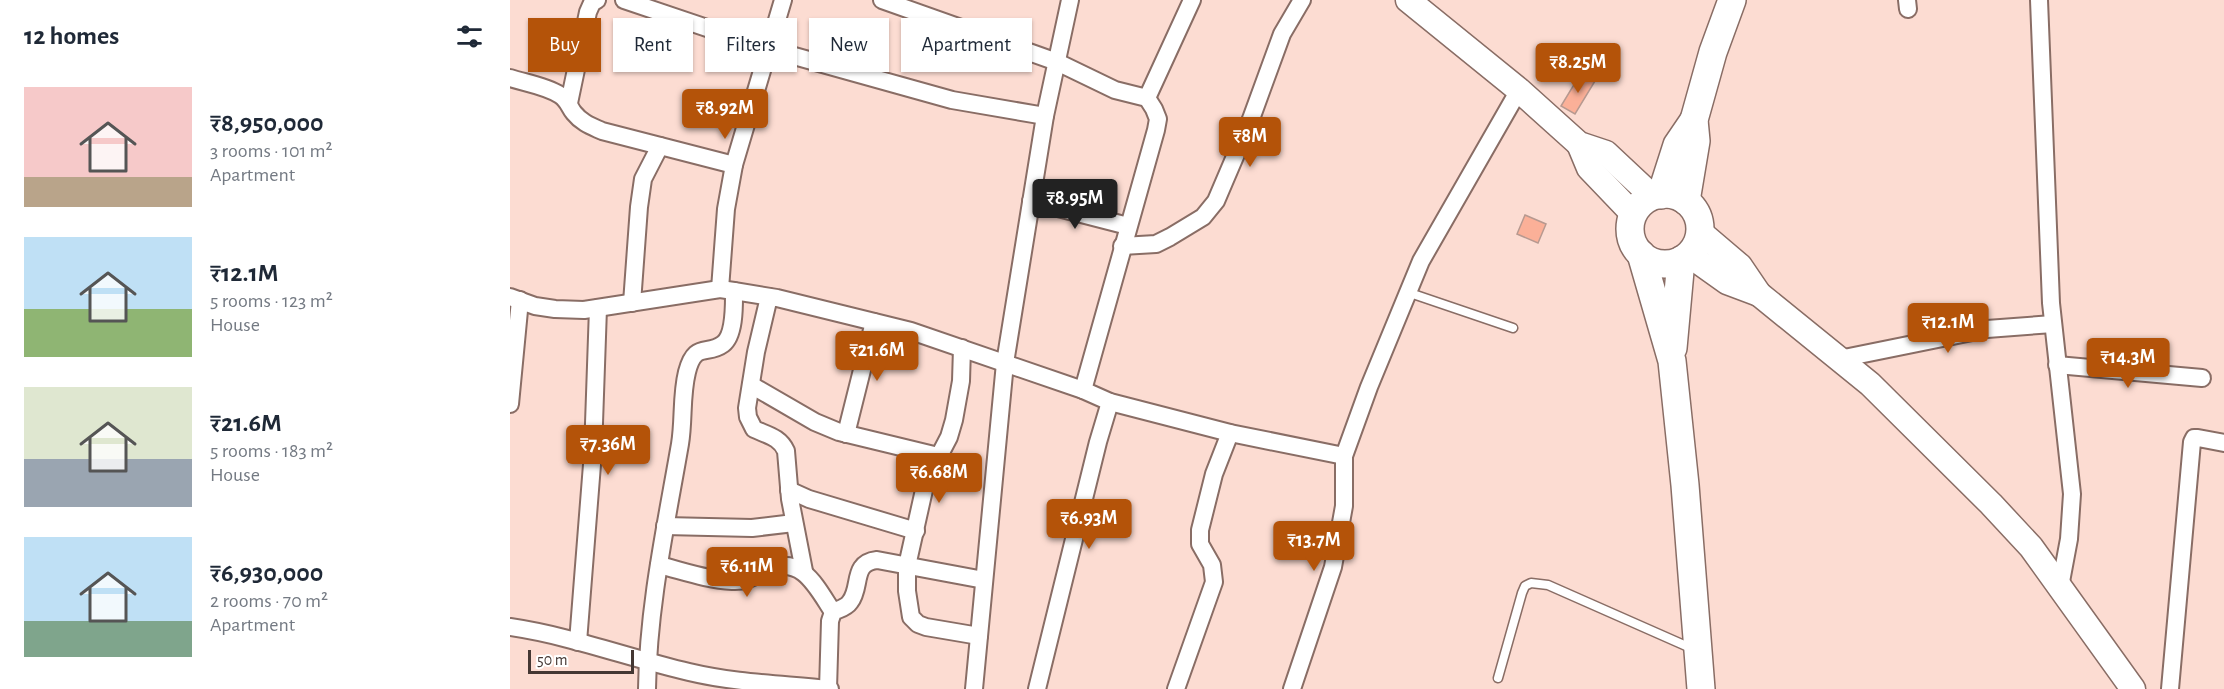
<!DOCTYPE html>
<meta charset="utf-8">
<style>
:root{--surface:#fff;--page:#f2f2f3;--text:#1f2937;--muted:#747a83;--accent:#b45309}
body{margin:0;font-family:"Alegreya Sans",sans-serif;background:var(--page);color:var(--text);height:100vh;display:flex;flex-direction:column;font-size:22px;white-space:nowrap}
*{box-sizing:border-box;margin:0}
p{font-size:20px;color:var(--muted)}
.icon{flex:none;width:33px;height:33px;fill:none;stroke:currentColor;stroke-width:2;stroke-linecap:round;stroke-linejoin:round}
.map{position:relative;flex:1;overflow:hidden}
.details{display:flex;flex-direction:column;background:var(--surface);width:510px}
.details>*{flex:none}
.hud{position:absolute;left:18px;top:18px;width:570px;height:54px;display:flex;gap:12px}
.scale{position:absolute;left:18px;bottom:15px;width:106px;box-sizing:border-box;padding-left:6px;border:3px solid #443733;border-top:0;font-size:16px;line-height:21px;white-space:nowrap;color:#443733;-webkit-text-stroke:4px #fff;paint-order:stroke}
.price{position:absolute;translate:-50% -51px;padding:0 14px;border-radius:6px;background:var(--accent);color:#fff;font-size:20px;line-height:39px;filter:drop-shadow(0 2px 3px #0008)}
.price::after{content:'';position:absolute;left:50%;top:36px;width:18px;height:14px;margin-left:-9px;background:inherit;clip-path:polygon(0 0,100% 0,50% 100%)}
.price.current{background:#222;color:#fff}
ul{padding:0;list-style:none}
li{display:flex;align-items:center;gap:18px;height:150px;padding:0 24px}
li span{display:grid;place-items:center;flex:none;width:168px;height:120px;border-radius:0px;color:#555}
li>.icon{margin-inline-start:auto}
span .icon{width:72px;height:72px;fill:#fffc;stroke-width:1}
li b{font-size:26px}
h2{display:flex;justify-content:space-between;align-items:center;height:72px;padding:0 24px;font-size:26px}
.pill{padding:0 21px;border-radius:0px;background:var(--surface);box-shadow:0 2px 4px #0004;font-size:21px;line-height:54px}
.pill.current{background:var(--accent);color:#fff}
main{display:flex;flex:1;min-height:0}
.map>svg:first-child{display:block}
.building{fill:#fbb098;stroke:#b79990;stroke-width:1.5}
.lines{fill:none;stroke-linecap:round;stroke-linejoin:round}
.service-casing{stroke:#896d65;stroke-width:11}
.minor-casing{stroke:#896d65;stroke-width:20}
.secondary-casing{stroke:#896d65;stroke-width:27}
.primary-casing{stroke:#896d65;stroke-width:30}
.service{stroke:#fff;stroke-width:8}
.minor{stroke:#fff;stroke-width:16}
.secondary{stroke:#fff;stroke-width:24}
.primary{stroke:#fff;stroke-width:27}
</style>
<main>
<section class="details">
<h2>12 homes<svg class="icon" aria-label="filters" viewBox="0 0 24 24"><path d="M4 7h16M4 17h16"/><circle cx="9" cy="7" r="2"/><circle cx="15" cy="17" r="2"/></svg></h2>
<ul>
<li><span style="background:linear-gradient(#f6c9c9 75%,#b9a48a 0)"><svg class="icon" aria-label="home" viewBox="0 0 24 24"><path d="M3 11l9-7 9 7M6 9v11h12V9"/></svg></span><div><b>₹8,950,000</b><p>3 rooms · 101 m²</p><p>Apartment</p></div></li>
<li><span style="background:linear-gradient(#bfe0f5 60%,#8fb573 0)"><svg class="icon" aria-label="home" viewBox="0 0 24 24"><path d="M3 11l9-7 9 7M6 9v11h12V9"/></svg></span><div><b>₹12.1M</b><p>5 rooms · 123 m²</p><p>House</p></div></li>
<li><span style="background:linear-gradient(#dfe7d0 60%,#9aa5b1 0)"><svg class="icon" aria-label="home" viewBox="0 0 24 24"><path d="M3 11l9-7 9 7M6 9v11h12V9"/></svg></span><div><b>₹21.6M</b><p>5 rooms · 183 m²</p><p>House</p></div></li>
<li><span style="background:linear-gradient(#bfe0f5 70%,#7fa58c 0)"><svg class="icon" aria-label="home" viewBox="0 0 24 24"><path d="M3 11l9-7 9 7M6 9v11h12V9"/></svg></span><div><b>₹6,930,000</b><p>2 rooms · 70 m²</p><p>Apartment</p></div></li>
</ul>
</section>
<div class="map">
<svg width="1714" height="689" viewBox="0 0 1714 689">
<rect width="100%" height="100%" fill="#fcdcd2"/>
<g class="building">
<path d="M1071 73 1085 81 1065 114 1051 106Z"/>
<path d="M1015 215 1036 224 1028 243 1007 234Z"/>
</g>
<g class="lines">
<g class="service-casing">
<g id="service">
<path d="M897 292 1003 328"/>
<path d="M988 678 1012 593 1015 586 1021 583 1038 585 1183 649"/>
</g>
</g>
<g class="minor-casing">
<g id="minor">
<path d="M114 0 259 49 442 100 535 116"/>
<path d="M372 0 547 62 605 90 637 98 644 109 648 119 646 130 573 390"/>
<path d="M1397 0 1398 9"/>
<path d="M1529 0 1541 303 1562 494 1559 539 1550 587"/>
<path d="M0 78C16 83 36 86 50 95 58 100 59 107 64 113 72 123 81 126 92 131L224 165"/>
<path d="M637 98 682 0"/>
<path d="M59 103 78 12 82 3 87 0"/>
<path d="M521 201 618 226"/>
<path d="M612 246 646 244 660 237 693 217 706 201 741 119 772 34 792 0"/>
<path d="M210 289 216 209 224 165 273 0"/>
<path d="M0 297 25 306 45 309 74 310 210 289 224 291 267 298 401 331 573 390 600 402 720 433 834 456"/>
<path d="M259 297 246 352 237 408 238 417 244 429C257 435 270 437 276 451L280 499 294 571"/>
<path d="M122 303 129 207 133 179 150 146"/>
<path d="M452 348 451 381 444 420 439 437 416 481 397 566V591L401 617 408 624 416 627 469 636"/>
<path d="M1329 359 1477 329 1543 324"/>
<path d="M1547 365 1692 378"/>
<path d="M241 385 305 422 329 432 428 456"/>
<path d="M0 404 10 300"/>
<path d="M336 434 364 322"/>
<path d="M279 490 299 499 406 531"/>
<path d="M155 526 242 528 284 523"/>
<path d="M149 565C173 571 198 580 222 581 236 582 245 576 257 570 292 554 307 588 323 612"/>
<path d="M0 627C61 636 119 658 179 672 225 683 273 684 320 689"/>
<path d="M68 642 83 452 88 308"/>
<path d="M137 689C138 607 156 525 170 444 174 420 171 396 177 372 185 341 197 356 213 344 225 335 224 304 224 291"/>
<path d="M318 689 320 621 323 612C329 609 336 608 340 602 352 587 341 563 367 560L474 580"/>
<path d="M464 689 495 363 535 116 560 0"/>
<path d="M527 689 588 442 600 402"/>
<path d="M666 689 704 582 702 565 690 544V530L704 474 720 433"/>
<path d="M782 689 823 567 834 506V456L859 387 911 261 1009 90"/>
<path d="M1660 689 1682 442 1684 438H1688L1714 443"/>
</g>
</g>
<g class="secondary-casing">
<g id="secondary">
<path d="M898 0 1009 90 1069 144 1096 153 1143 197"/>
<path d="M1069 144 1079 168 1123 214"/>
<path d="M1190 232 1230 266 1249 294 1360 384 1481 504 1521 547 1623 689"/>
<path d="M1179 255 1217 282 1249 294"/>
</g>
</g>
<g class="primary-casing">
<g id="primary">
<circle cx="1155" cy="229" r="35"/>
<path d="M1151 195 1167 145 1184 120"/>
<path d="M1176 201 1186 141 1184 120 1203 52 1222 0"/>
<path d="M1131 254 1162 361 1175 485 1191 689"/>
<path d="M1163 348 1171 260"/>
</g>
</g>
<use href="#service" class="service"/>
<use href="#minor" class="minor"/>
<use href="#secondary" class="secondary"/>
<use href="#primary" class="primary"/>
</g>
</svg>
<div class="scale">50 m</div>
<b class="price" style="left:1068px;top:94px">₹8.25M</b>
<b class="price" style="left:215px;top:140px">₹8.92M</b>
<b class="price" style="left:740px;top:168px">₹8M</b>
<b class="price current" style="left:565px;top:230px">₹8.95M</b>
<b class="price" style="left:1438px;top:354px">₹12.1M</b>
<b class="price" style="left:367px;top:382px">₹21.6M</b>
<b class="price" style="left:1618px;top:389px">₹14.3M</b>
<b class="price" style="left:98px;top:476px">₹7.36M</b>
<b class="price" style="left:429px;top:504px">₹6.68M</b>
<b class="price" style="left:579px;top:550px">₹6.93M</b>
<b class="price" style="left:804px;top:572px">₹13.7M</b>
<b class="price" style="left:237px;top:598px">₹6.11M</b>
<div class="hud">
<a class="pill current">Buy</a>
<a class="pill">Rent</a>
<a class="pill">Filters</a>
<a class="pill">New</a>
<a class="pill">Apartment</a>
</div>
</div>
</main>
